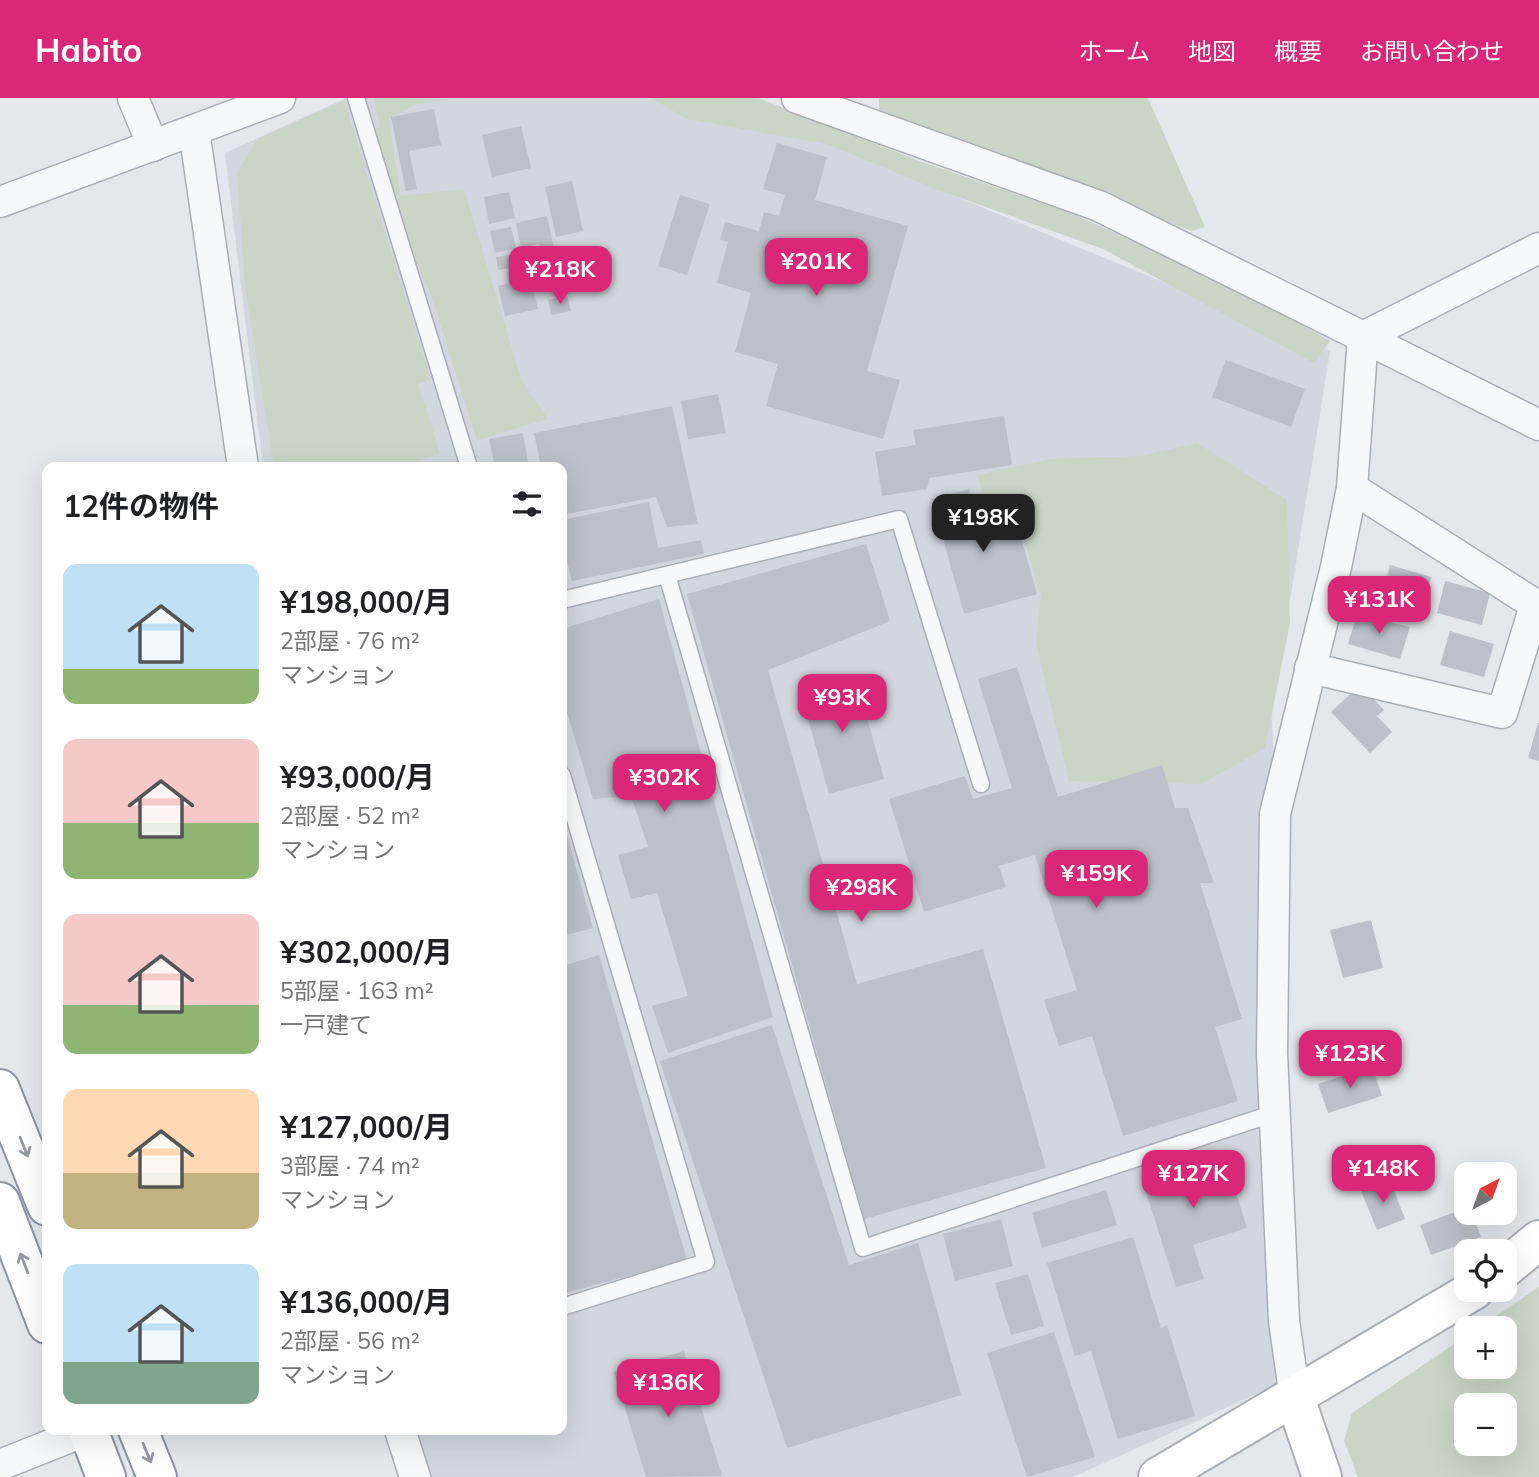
<!DOCTYPE html>
<html lang="ja">
<meta charset="utf-8">
<style>
:root{--surface:#fff;--page:#f6f6f6;--text:#202124;--muted:#757577;--accent:#db2777}
body{margin:0;font-family:Mulish,"Noto Sans JP",sans-serif;background:var(--page);color:var(--text);height:100vh;display:flex;flex-direction:column;font-size:26px;white-space:nowrap}
*{box-sizing:border-box;margin:0}
p{font-size:23px;color:var(--muted)}
.icon{flex:none;width:38px;height:38px;fill:none;stroke:currentColor;stroke-width:2;stroke-linecap:round;stroke-linejoin:round}
.map{position:relative;flex:1;overflow:hidden}
.panel{position:absolute;left:42px;top:364px;width:525px;height:973px;display:flex;flex-direction:column;background:var(--surface);border-radius:14px;box-shadow:0 7px 28px #0002}
.panel>*{flex:none}
.needle{width:46px;rotate:41deg}
.buttons{position:absolute;left:1454px;top:1064px;display:grid;gap:14px}
.buttons a{display:grid;place-items:center;width:63px;height:63px;border-radius:14px;background:var(--surface);box-shadow:0 7px 28px #0002;font-size:35px}
.price{position:absolute;translate:-50% -60px;padding:0 16px;border-radius:14px;background:var(--accent);color:#fff;font-size:23px;line-height:46px;filter:drop-shadow(0 2px 4px #0008)}
.price::after{content:'';position:absolute;left:50%;top:42px;width:21px;height:16px;margin-left:-10px;background:inherit;clip-path:polygon(0 0,100% 0,50% 100%)}
.price.on{background:#222;color:#fff}
ul{padding:0;list-style:none}
li{display:flex;align-items:center;gap:21px;height:175px;padding:0 21px}
li span{display:grid;place-items:center;flex:none;width:196px;height:140px;border-radius:14px;color:#555}
li>.icon{margin-inline-start:auto}
span .icon{width:84px;height:84px;fill:#fffc;stroke-width:1}
li b{font-size:30px}
h2{display:flex;justify-content:space-between;align-items:center;height:84px;padding:0 21px;font-size:30px}
header{display:flex;align-items:center;gap:42px;box-sizing:border-box;height:98px;padding:0 35px;background:var(--accent);color:#fff}
header strong{font-size:33px}
nav{display:flex;gap:38px;margin-inline-start:auto;font-size:24px}
.map>svg:first-child{display:block}
.built{fill:#d2d6de}
.green{fill:#c9d6c5;fill-rule:evenodd}
.building{fill:#bbc0ca}
.lines{fill:none;stroke-linecap:round;stroke-linejoin:round}
.lane-casing{stroke:#a9aeb7;stroke-width:19}
.street-casing{stroke:#a9aeb7;stroke-width:33}
.secondary-casing{stroke:#a9aeb7;stroke-width:42}
.highway-casing{stroke:#8b94a3;stroke-width:42}
.lane{stroke:#f7f8fa;stroke-width:16}
.street{stroke:#f7f8fa;stroke-width:30}
.secondary{stroke:#fff;stroke-width:38}
.highway{stroke:#fff;stroke-width:38}
.oneway{stroke:#959aa2}
</style>
<header>
<strong>Habito</strong>
<nav><a>ホーム</a><a>地図</a><a>概要</a><a>お問い合わせ</a></nav>
</header>
<div class="map">
<svg width="1539" height="1379" viewBox="0 0 1539 1379">
<rect width="100%" height="100%" fill="#e4e7ec"/>
<path class="built" d="M346 0H717L1330 253 1272 615 1292 1280 1073 1379H423L409 1332H562V369H263L225 55Z"/>
<g class="green">
<path d="M374 0 453 1 416 6 389 21 400 95 389 108 367 37 380 29Z"/>
<path d="M651 0H758L919 63 1071 115 1221 182 1330 243 1314 265 1103 151 938 92 827 46 687 21Z"/>
<path d="M879 0H1148L1205 129 1192 133 879 15Z"/>
<path d="M344 3 431 282 418 286 440 355 401 369H274L245 188 237 75 257 41Z"/>
<path d="M464 91 521 281 548 321 477 342 430 194 392 112 400 98Z"/>
<path d="M1197 345 1287 402 1290 525 1265 650 1201 686 1069 683 1036 545 1041 498 1013 404 989 412 977 377 1052 361 1140 358Z"/>
<path d="M1539 1189V1379H1358L1344 1343 1352 1315 1466 1238V1269H1505V1230H1478ZM1466 1307H1505V1346H1466Z"/>
</g>
<g class="building">
<path d="M434 11 441 47 409 53 417 91 406 93 391 19Z"/>
<path d="M521 28 531 70 492 79 482 37Z"/>
<path d="M777 45 827 59 815 102 908 128 867 273 900 282 883 341 766 308 778 266 735 254 751 195 717 185 728 144 720 142 725 124 759 133 764 114 779 118 785 97 763 91Z"/>
<path d="M572 83 583 133 556 139 545 89Z"/>
<path d="M509 94 515 120 489 126 484 99Z"/>
<path d="M680 97 710 106 687 177 658 168Z"/>
<path d="M547 118 555 156 542 159 539 146 521 150 516 125Z"/>
<path d="M511 129 516 150 495 155 490 133Z"/>
<path d="M521 155 523 168 498 172 496 159Z"/>
<path d="M531 180 538 211 505 218 498 188Z"/>
<path d="M567 198 571 213 552 217 548 202Z"/>
<path d="M1226 262 1305 291 1291 329 1212 299Z"/>
<path d="M718 296 726 335 688 341 681 303Z"/>
<path d="M672 308 698 426 667 429 656 399 562 417V369H541L534 335Z"/>
<path d="M1004 318 1012 367 929 380 927 391 882 398 875 354 916 347 913 332Z"/>
<path d="M523 335 529 369H495L489 341Z"/>
<path d="M969 391 978 421 1013 411 1037 496 964 516 932 401Z"/>
<path d="M649 404 658 450 701 442 704 456 572 483 567 463 562 464V422Z"/>
<path d="M866 446 890 523 768 572 857 886 983 851 1046 1070 864 1121 687 496Z"/>
<path d="M1390 467 1431 479 1421 520 1379 509Z"/>
<path d="M1445 483 1490 495 1482 527 1437 515Z"/>
<path d="M659 501 773 919 668 955 652 908 688 898 657 795 631 801 618 757 648 749 631 698 593 701 562 598V531Z"/>
<path d="M1357 516 1410 529 1400 561 1348 546Z"/>
<path d="M1450 533 1494 546 1484 579 1440 567Z"/>
<path d="M1017 569 1058 699 1162 667 1175 710H1188L1214 785H1200L1242 921 1215 929 1238 1003 1123 1038 1092 938 1059 948 1044 902 1077 892 1035 757 999 768 1006 789 924 814 889 701 965 678 973 701 1012 690 978 581Z"/>
<path d="M855 577 884 681 829 696 800 592Z"/>
<path d="M1360 587 1384 612 1377 618 1392 634 1370 655 1331 614Z"/>
<path d="M1538 625H1539V663L1528 660Z"/>
<path d="M562 719 593 830 562 838Z"/>
<path d="M1371 822 1383 870 1343 880 1330 832Z"/>
<path d="M599 857 687 1162 562 1196V868Z"/>
<path d="M772 927 849 1167 918 1145 961 1297 787 1350 660 963Z"/>
<path d="M1372 968 1382 998 1328 1015 1318 986Z"/>
<path d="M1223 1053 1247 1130 1193 1147 1204 1181 1176 1189 1141 1078Z"/>
<path d="M1390 1082 1405 1121 1377 1132 1361 1093Z"/>
<path d="M1106 1092 1117 1127 1042 1150 1032 1115Z"/>
<path d="M1466 1110V1115H1472L1481 1139 1431 1157 1420 1127Z"/>
<path d="M1001 1121 1013 1168 955 1183 943 1136Z"/>
<path d="M1133 1139 1161 1230 1167 1227 1195 1318 1118 1341 1091 1253 1075 1258 1047 1165Z"/>
<path d="M1028 1176 1044 1228 1011 1237 995 1185Z"/>
<path d="M1054 1234 1095 1359 1027 1379 987 1255Z"/>
<path d="M684 1253 722 1378 646 1379 614 1274Z"/>
</g>
<g class="lines">
<g class="lane-casing">
<g id="lane">
<path d="M356 0 469 369"/>
<path d="M667 477 863 1150 1275 1015"/>
<path d="M562 502 899 421 981 686"/>
<path d="M562 677 706 1164 562 1209"/>
</g>
</g>
<g class="street-casing">
<g id="street">
<path d="M133 0 153 48"/>
<path d="M797 0 1099 108 1363 239 1539 150"/>
<path d="M194 32 243 369"/>
<path d="M0 104 280 0"/>
<path d="M1352 390 1539 509"/>
<path d="M1310 570 1502 615 1535 508"/>
<path d="M1295 1300 1284 1223 1272 955 1275 716 1336 469 1352 390 1363 239 1539 327"/>
<path d="M400 1332 415 1379"/>
<path d="M0 1367 88 1332"/>
</g>
</g>
<g class="secondary-casing">
<g id="secondary">
<path d="M1505 1170 1539 1142"/>
<path d="M1295 1300 1322 1379"/>
<path d="M1158 1379 1474 1192"/>
</g>
</g>
<g class="highway-casing">
<g id="highway">
<path d="M0 991 47 1108"/>
<path d="M0 1104 47 1226"/>
<path d="M88 1332 106 1379"/>
<path d="M138 1332 157 1379"/>
</g>
</g>
<use href="#lane" class="lane"/>
<use href="#street" class="street"/>
<use href="#secondary" class="secondary"/>
<use href="#highway" class="highway"/>
</g>
<defs><path id="oneway-shaft" d="M-6 0H5M1.5-3L5.5 0L1.5 3" fill="none" stroke-width="1.6" stroke-linecap="round" stroke-linejoin="round" transform="scale(1.75)"/></defs>
<g class="oneway">
<use href="#oneway-shaft" transform="translate(24 1049) rotate(68)"/>
<use href="#oneway-shaft" transform="translate(24 1165) rotate(-111)"/>
<use href="#oneway-shaft" transform="translate(147 1355) rotate(68)"/>
</g>
</svg>
<div class="buttons">
<a><svg class="needle" viewBox="-14 -14 28 28"><path d="M0-13l5 13h-10z" fill="#e53935"/><path d="M0 13l5-13h-10z" fill="#757577"/></svg></a>
<a><svg class="icon" aria-label="locate" viewBox="0 0 24 24"><circle cx="12" cy="12" r="6"/><path d="M12 2v4M12 18v4M2 12h4M18 12h4"/></svg></a>
<a>+</a>
<a>−</a>
</div>
<b class="price" style="left:816px;top:200px">¥201K</b>
<b class="price" style="left:560px;top:208px">¥218K</b>
<b class="price on" style="left:983px;top:456px">¥198K</b>
<b class="price" style="left:1379px;top:538px">¥131K</b>
<b class="price" style="left:842px;top:636px">¥93K</b>
<b class="price" style="left:664px;top:716px">¥302K</b>
<b class="price" style="left:1096px;top:812px">¥159K</b>
<b class="price" style="left:861px;top:826px">¥298K</b>
<b class="price" style="left:1350px;top:992px">¥123K</b>
<b class="price" style="left:1383px;top:1107px">¥148K</b>
<b class="price" style="left:1193px;top:1112px">¥127K</b>
<b class="price" style="left:668px;top:1321px">¥136K</b>
<section class="panel">
<h2>12件の物件<svg class="icon" aria-label="filters" viewBox="0 0 24 24"><path d="M4 7h16M4 17h16"/><circle cx="9" cy="7" r="2"/><circle cx="15" cy="17" r="2"/></svg></h2>
<ul>
<li><span style="background:linear-gradient(#bfe0f5 75%,#8fb573 0)"><svg class="icon" aria-label="home" viewBox="0 0 24 24"><path d="M3 11l9-7 9 7M6 9v11h12V9"/></svg></span><div><b>¥198,000/月</b><p>2部屋 · 76 m²</p><p>マンション</p></div></li>
<li><span style="background:linear-gradient(#f6c9c9 60%,#8fb573 0)"><svg class="icon" aria-label="home" viewBox="0 0 24 24"><path d="M3 11l9-7 9 7M6 9v11h12V9"/></svg></span><div><b>¥93,000/月</b><p>2部屋 · 52 m²</p><p>マンション</p></div></li>
<li><span style="background:linear-gradient(#f6c9c9 65%,#8fb573 0)"><svg class="icon" aria-label="home" viewBox="0 0 24 24"><path d="M3 11l9-7 9 7M6 9v11h12V9"/></svg></span><div><b>¥302,000/月</b><p>5部屋 · 163 m²</p><p>一戸建て</p></div></li>
<li><span style="background:linear-gradient(#ffd9b3 60%,#c2b280 0)"><svg class="icon" aria-label="home" viewBox="0 0 24 24"><path d="M3 11l9-7 9 7M6 9v11h12V9"/></svg></span><div><b>¥127,000/月</b><p>3部屋 · 74 m²</p><p>マンション</p></div></li>
<li><span style="background:linear-gradient(#bfe0f5 70%,#7fa58c 0)"><svg class="icon" aria-label="home" viewBox="0 0 24 24"><path d="M3 11l9-7 9 7M6 9v11h12V9"/></svg></span><div><b>¥136,000/月</b><p>2部屋 · 56 m²</p><p>マンション</p></div></li>
</ul>
</section>
</div>
